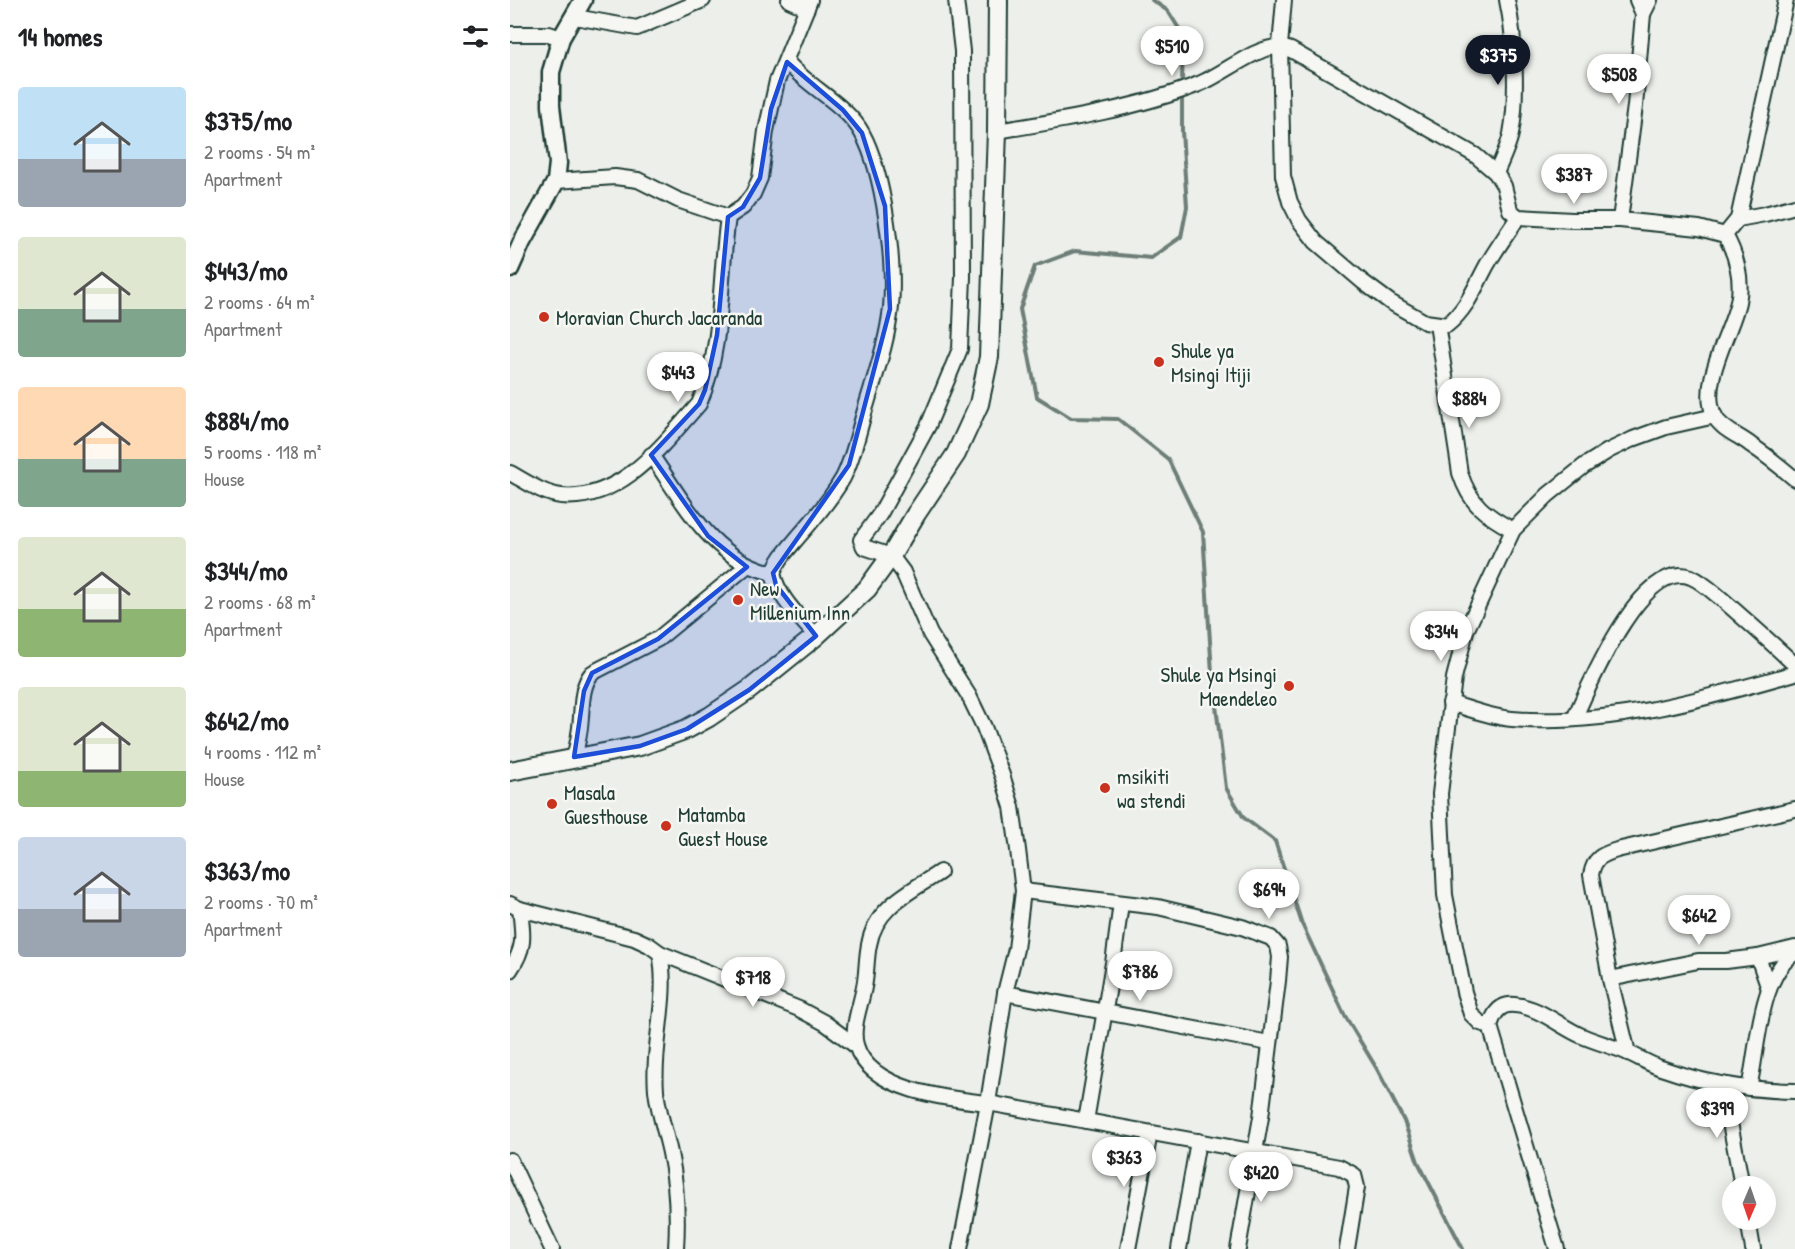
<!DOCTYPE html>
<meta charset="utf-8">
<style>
:root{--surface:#fff;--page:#f6f6f6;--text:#202124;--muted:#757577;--accent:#111827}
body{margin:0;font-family:"Patrick Hand",sans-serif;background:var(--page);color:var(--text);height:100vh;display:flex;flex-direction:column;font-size:22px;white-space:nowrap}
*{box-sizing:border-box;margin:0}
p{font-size:20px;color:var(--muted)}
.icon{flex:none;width:33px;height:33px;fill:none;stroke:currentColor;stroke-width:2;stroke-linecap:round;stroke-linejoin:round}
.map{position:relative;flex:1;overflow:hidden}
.side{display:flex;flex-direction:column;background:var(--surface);width:510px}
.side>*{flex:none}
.needle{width:39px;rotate:182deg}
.controls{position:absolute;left:1212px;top:1176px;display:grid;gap:12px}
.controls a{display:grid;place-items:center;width:54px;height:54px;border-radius:50%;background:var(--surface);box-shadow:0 3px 15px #0003;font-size:30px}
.price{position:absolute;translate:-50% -51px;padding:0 14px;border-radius:21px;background:#fff;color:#222;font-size:20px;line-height:39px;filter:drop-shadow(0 2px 3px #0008)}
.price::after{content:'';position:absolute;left:50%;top:36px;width:18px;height:14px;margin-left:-9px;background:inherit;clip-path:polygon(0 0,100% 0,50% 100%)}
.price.on{background:var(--accent);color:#fff}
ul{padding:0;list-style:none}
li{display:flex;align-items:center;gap:18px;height:150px;padding:0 18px}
li span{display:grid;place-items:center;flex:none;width:168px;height:120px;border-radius:6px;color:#555}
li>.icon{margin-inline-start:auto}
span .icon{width:72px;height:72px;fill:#fffc;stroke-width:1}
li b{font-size:26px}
h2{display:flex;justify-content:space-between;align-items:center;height:72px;padding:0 18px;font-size:26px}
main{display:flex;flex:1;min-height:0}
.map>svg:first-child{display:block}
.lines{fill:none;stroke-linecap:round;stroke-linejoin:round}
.stream{stroke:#6c7e77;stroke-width:4}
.minor-casing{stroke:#1f3d34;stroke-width:18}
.tertiary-casing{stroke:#1f3d34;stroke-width:21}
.secondary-casing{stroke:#1f3d34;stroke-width:22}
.minor{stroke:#f6f6f2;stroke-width:14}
.tertiary{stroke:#f6f6f2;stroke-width:16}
.secondary{stroke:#f6f6f2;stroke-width:18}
.marked{fill:#1d4ed8;fill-opacity:0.2;stroke:#1d4ed8;stroke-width:4.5;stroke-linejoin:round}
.poi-dot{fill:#c8321e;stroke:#f6f6f2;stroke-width:2}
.labels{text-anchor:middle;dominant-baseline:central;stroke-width:5;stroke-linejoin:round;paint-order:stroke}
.poi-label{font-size:21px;fill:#1f3d34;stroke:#f6f6f2;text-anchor:start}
</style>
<main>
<section class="side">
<h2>14 homes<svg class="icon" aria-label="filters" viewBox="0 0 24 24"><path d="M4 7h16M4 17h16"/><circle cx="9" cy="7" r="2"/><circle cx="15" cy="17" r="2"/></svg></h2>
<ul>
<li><span style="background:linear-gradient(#bfe0f5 60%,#9aa5b1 0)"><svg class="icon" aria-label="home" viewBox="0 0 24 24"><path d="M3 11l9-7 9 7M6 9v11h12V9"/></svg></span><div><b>$375/mo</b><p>2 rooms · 54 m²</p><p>Apartment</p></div></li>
<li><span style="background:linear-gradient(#dfe7d0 60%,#7fa58c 0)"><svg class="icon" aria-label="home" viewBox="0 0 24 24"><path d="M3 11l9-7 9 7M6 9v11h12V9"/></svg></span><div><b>$443/mo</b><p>2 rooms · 64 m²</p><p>Apartment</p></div></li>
<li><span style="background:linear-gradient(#ffd9b3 60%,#7fa58c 0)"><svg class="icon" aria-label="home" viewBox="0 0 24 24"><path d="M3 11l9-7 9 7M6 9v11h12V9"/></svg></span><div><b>$884/mo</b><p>5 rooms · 118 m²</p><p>House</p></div></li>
<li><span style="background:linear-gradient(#dfe7d0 60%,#8fb573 0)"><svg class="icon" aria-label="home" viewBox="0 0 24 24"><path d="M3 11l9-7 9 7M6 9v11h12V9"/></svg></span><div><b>$344/mo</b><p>2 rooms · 68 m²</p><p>Apartment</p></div></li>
<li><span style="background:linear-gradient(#dfe7d0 70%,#8fb573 0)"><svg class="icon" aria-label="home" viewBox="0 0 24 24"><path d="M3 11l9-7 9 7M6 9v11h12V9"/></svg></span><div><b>$642/mo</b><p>4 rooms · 112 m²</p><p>House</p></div></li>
<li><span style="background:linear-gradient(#c9d6e8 60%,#9aa5b1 0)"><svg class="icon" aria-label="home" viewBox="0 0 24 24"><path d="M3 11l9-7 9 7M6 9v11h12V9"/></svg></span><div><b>$363/mo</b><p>2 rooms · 70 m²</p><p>Apartment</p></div></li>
</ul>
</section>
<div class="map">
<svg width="1285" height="1249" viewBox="0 0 1285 1249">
<rect width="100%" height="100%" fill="#edefea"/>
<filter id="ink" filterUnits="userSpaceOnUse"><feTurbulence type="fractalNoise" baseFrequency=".0167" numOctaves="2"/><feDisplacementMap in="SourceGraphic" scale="12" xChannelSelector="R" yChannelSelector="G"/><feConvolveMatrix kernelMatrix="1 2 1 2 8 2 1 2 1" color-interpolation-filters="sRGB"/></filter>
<g filter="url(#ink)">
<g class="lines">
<g class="stream">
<path d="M642 0 658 11 673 35 672 86"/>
<path d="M672 93V131L677 207 671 237 641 258 565 251 525 266 510 309 527 397 561 418 608 419 658 459 693 532 702 673 716 788 734 818 765 841 792 924 835 1016 867 1069 894 1121 908 1162 953 1249"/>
</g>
<g class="minor-casing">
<g id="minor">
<path d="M279 0 297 8"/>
<path d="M446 0 452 51 453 277 450 349 418 426 370 514 351 540 354 547 381 556 393 572 420 634 459 696 474 727 492 775 502 807 508 850 513 891 506 949 495 993 478 1103 450 1249"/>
<path d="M774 0 770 46 773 176 780 202 789 220 806 242 853 282 880 302 915 322 937 325C957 309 965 287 977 265 986 249 998 233 1008 217"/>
<path d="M1127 0 1133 14"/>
<path d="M65 17 127 28 193 0"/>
<path d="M0 34H39L51 38"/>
<path d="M277 62C298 87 337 105 352 133 374 173 385 262 381 307 377 345 363 381 353 417 347 438 343 458 333 478 321 499 305 518 289 536 279 548 269 558 263 573 268 598 290 617 306 636"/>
<path d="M487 131C555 120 625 109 689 84 712 75 745 47 768 47 772 47 777 49 781 50L965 155 986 173 994 186 1000 210 1008 217 1062 220H1110L1189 228 1215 235C1226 254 1233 279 1228 302 1221 334 1188 384 1205 417 1212 430 1230 436 1241 445 1256 455 1271 467 1285 479"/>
<path d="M986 173C992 160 998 147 1001 134 1008 97 1005 37 997 0"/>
<path d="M46 181 105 177 128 180 168 200 218 217 233 207 243 194 250 178 256 131 267 81 300 0"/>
<path d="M1228 219 1255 214 1285 206"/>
<path d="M1110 220 1125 106 1133 14 1140 0"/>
<path d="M1215 235 1228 219 1276 0"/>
<path d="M927 324 950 473C960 504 975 515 1003 530"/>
<path d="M141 455C175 503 201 559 263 573"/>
<path d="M0 473C15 481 33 494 51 496 111 502 154 443 189 404 214 346 209 279 218 217"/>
<path d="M940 703C960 709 980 717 1002 719 1096 727 1195 699 1285 673"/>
<path d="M1064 719C1079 686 1132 558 1181 577 1193 582 1204 593 1214 601 1238 622 1262 643 1285 665"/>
<path d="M64 757C66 750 68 742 69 734 73 714 69 688 82 673L148 639 238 565"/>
<path d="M430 872C400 892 365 907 359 945 356 959 357 973 354 987 351 1005 341 1027 346 1045 359 1091 439 1099 478 1103L829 1167 844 1175 847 1187 837 1249"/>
<path d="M513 891 648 907 732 927 761 938 768 946 770 957 768 981 751 1117 728 1249"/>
<path d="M0 904 10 909 124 938 139 945 150 953C159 998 142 1045 146 1090 148 1111 156 1133 160 1153 167 1185 168 1216 166 1249"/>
<path d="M150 953 289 1009 315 1023 346 1046"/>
<path d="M1248 957 1259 989"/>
<path d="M0 970C16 947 13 935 10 909"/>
<path d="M1100 979 1188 961H1216L1248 957 1285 948"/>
<path d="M495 993 759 1043"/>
<path d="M980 1026 970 1023 961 1014 954 992 935 895 930 794 944 678 956 631 1003 530 1038 495 1074 466 1098 451 1123 439 1156 427 1205 416"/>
<path d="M1118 1053 1100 979 1081 875C1084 858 1091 855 1107 850L1285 809"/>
<path d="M1213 1086 1232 1186"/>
<path d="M1239 1088C1248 1050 1249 975 1285 953"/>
<path d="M576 1121 603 963 611 903"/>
<path d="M0 1160 42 1249"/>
<path d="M1238 1220 1243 1249"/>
<path d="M618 1249 640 1133"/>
<path d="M669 1249 688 1141"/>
<path d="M1047 1249 980 1026C984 1013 990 1003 1005 1005 1029 1007 1051 1027 1072 1036 1086 1042 1101 1046 1116 1052 1129 1057 1140 1065 1154 1069 1196 1084 1240 1090 1285 1091"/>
</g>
</g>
<g class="tertiary-casing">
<path id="tertiary" d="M0 269 12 242 46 181 48 163 41 106V72L51 38 73 0"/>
</g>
<g class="secondary-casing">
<path id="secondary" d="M0 771 130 746 177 729 199 717 239 690 306 636 357 589 381 556 406 514 446 454 469 404 479 357 487 131 488 0"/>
</g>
<use href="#minor" class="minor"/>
<use href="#tertiary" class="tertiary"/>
<use href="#secondary" class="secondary"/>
</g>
</g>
<path class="marked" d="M277 62 333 110 352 133 375 206 380 309 339 465 263 573 266 585 306 636 239 690 177 729 130 746 64 757 74 691 82 673 148 639 237 567 198 536 141 455 189 404 195 390 207 335 218 217 233 207 250 178 261 109Z"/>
<g class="poi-dot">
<circle cx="34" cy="317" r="6"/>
<circle cx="649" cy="362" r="6"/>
<circle cx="228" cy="600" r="6"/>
<circle cx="779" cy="686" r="6"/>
<circle cx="595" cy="788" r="6"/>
<circle cx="42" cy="804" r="6"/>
<circle cx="156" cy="826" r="6"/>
</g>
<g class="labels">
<g class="poi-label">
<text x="46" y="317">Moravian Church Jacaranda</text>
<text x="661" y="350">Shule ya<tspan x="661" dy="24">Msingi Itiji</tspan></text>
<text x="240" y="588">New<tspan x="240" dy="24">Millenium Inn</tspan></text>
<text x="767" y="674" text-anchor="end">Shule ya Msingi<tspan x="767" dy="24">Maendeleo</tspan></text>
<text x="607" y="776">msikiti<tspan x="607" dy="24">wa stendi</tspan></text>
<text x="54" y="792">Masala<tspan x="54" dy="24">Guesthouse</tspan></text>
<text x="168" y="814">Matamba<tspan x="168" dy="24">Guest House</tspan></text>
</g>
</g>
</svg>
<div class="controls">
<a><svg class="needle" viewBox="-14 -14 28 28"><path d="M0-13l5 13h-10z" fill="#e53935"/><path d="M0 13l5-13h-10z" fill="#757577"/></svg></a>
</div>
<b class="price" style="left:662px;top:77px">$510</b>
<b class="price on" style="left:988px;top:86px">$375</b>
<b class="price" style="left:1109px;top:105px">$508</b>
<b class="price" style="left:1064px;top:205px">$387</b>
<b class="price" style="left:168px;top:403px">$443</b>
<b class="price" style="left:959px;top:429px">$884</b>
<b class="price" style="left:931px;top:662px">$344</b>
<b class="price" style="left:759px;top:920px">$694</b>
<b class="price" style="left:1189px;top:946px">$642</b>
<b class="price" style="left:630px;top:1002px">$786</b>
<b class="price" style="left:243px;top:1008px">$718</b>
<b class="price" style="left:1207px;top:1139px">$399</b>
<b class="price" style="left:614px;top:1188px">$363</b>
<b class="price" style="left:751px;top:1203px">$420</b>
</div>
</main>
